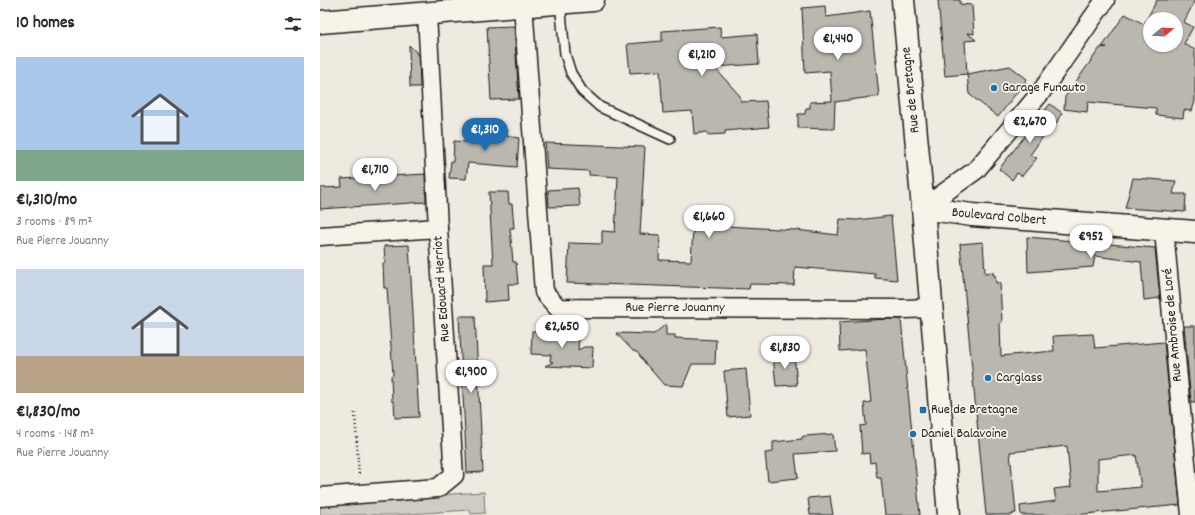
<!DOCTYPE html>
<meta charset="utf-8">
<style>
:root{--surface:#fff;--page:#f2f2f3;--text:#2b2b33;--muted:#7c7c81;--accent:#1f6fb2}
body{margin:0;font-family:Dekko,sans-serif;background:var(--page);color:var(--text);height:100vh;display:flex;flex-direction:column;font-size:15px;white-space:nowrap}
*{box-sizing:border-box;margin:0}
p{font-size:13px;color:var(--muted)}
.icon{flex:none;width:22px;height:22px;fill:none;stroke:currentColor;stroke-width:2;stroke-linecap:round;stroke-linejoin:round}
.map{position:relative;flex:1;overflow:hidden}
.sheet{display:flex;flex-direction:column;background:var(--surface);width:320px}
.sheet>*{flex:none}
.needle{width:26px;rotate:72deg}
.buttons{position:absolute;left:823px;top:12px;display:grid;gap:8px}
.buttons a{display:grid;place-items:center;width:40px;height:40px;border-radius:50%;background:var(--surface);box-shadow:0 1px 3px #0004;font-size:20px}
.price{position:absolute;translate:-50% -34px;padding:0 9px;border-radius:14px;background:#fff;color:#222;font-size:13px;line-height:26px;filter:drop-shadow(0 1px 2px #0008)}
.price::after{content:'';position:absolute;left:50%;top:24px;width:12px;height:9px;margin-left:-6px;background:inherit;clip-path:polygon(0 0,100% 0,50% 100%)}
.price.selected{background:var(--accent);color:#fff}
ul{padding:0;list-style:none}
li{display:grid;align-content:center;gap:8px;height:212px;padding:0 16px}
li span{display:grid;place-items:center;height:124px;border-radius:0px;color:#555}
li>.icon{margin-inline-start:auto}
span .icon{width:72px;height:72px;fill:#fffc;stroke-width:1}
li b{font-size:17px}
h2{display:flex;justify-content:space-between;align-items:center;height:48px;padding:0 16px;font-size:17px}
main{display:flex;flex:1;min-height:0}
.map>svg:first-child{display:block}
.green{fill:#cfccc3;stroke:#767470}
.building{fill:#bab7af;stroke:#1c1c1c;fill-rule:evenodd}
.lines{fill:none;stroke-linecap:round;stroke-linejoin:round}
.lane-casing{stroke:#1c1c1c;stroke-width:12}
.street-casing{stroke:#1c1c1c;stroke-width:21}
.secondary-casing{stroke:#1c1c1c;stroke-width:25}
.primary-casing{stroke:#1c1c1c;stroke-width:25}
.path{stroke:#1c1c1c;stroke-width:2.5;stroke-dasharray:1 3;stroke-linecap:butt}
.lane{stroke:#f7f3e8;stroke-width:9}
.street{stroke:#f7f3e8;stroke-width:18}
.secondary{stroke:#f7f3e8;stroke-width:22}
.primary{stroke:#f7f3e8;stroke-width:22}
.poi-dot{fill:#1f6fb2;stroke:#f7f3e8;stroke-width:1.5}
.labels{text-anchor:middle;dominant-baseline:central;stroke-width:3.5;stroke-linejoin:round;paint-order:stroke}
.poi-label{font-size:14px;fill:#1c1c1c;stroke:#f7f3e8;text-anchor:start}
.street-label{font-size:14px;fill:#1c1c1c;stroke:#f7f3e8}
</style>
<main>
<section class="sheet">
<h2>10 homes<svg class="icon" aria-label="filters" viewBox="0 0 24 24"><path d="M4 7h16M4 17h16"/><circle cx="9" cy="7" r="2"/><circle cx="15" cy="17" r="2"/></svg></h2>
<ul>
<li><span style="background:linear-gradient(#a9c7e8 75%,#7fa58c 0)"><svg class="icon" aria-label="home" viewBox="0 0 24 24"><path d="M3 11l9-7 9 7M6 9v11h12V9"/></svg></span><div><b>€1,310/mo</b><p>3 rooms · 89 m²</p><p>Rue Pierre Jouanny</p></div></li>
<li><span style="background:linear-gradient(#c9d6e8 70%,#b9a48a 0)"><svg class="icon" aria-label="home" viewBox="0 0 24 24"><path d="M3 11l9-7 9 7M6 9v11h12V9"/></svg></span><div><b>€1,830/mo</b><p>4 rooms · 148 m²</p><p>Rue Pierre Jouanny</p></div></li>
</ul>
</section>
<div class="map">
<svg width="875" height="515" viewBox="0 0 875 515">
<rect width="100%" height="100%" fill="#eeeae0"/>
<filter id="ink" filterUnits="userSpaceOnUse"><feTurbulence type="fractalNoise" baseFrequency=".025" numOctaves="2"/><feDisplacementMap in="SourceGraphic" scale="8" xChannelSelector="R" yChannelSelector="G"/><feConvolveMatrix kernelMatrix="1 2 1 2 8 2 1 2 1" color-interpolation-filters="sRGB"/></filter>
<g filter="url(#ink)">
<path class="green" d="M164 492 165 513 151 514 150 510 74 515H0V502Z"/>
<g class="building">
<path d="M618 0H640V4L652 5 654 34 647 33 656 40 645 41 647 74 625 76Z"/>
<path d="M837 0H875L864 22 873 27 864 44 875 50V101L872 111 864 110 863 118 836 115V108L768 102 767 112 744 109 745 97 780 48 787 47H782L805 14 824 24ZM830 19H856V45H830Z"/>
<path d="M505 6 506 17 550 11 559 96 515 102 514 129 478 128V114H485L486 108H490V102L512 101 510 71 485 73 482 8Z"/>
<path d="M194 26 199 99 171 100 167 27Z"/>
<path d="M400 27 401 37 437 34 439 64 394 67 420 96 421 102 446 101 449 127 405 131V134L388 135 387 132 374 134 372 111 343 113 340 71 310 73 307 44 342 41V31Z"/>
<path d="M89 45 99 55 100 87H90Z"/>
<path d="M690 66 707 79 678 117 649 94 647 74Z"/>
<path d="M730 104 742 113 735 125 732 124 710 155 717 158 702 176 697 173 692 180 679 169Z"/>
<path d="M170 129 187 130V136L199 138 197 167 148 163 146 179 129 178 131 161 133 162 134 141 150 142 151 134 170 135Z"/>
<path d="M225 143 325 147 320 234 340 235 339 260 371 261 373 229 388 230V225L476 230 518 235 520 219 537 220 571 216 577 280 555 278V274L475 267 474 285 430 284 429 289 247 283 249 243 282 244V231L295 232 298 177 269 175V171L227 169Z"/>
<path d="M105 174 106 202 0 209V188L22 187 21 179Z"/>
<path d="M813 178 856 181 853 194H866L865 212 805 208Z"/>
<path d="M258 188 260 206 229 207 228 190Z"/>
<path d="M169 192H188L189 204H192L194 228H190L193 262H196L198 284H188L189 300 165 302 164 264H173Z"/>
<path d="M707 237 835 248 840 298 824 300 821 262 775 256 773 267 708 272Z"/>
<path d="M663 242 665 273 673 272V275H675L676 283H680L682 322 680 323 681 356 734 351 733 336 773 334 775 348 844 342 860 505 754 515H701L700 506 736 501 734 489 751 487 747 446 690 452 696 513H693V515H666L640 244ZM816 455 821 487 778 491V459Z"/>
<path d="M89 245 99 417 75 418 74 402H72L71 376 73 375 67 288H64L63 263H65L64 246Z"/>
<path d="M139 316H155L163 472 147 473Z"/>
<path d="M567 319H581L600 515H565L561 478H557L555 462 550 463 549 453 542 454 540 426 546 425 544 403 551 402 545 349 520 351 519 322Z"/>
<path d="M346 324V335H355V338L396 340 395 364H372L363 386 344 385 325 363 317 352 313 351 296 333 334 334Z"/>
<path d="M864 326H875V402H871Z"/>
<path d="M212 331 259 333 258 350 264 347H273L272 368 225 366 233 362 230 361 231 355 211 354Z"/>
<path d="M474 354 477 385 456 386 453 356Z"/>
<path d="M426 369 430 415 408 417 404 371Z"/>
<path d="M513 434 515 451 475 454 478 478 448 481 445 453 453 452V442L482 439V437L484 436Z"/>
<path d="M510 496 513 515H490L488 498Z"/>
</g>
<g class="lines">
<g class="lane-casing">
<path id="lane" d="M240 2 245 54 251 73 262 91 280 107 350 139"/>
</g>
<g class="street-casing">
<g id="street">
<path d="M203 5 224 292 238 308 585 309 612 308"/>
<path d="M603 208 656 170 721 92 785 0"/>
<path d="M844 231 871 515"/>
<path d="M0 236 118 228"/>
<path d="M0 497 118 488 134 475 118 228 107 13"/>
</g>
</g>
<g class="secondary-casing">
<g id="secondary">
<path d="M583 0 603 208 629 515"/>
<path d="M603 208 652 215 875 232"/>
</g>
</g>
<g class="primary-casing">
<path id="primary" d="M0 22 273 0"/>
</g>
<path class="path" d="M35 413 39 477"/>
<use href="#lane" class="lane"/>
<use href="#street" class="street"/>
<use href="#secondary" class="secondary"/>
<use href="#primary" class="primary"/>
</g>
</g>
<g class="poi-dot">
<circle cx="674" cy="88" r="4"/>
<circle cx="668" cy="378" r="4"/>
<rect x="599" y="406" width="8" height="8" rx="2"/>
<circle cx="593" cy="434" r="4"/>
</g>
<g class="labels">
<g class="poi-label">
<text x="682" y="88">Garage Funauto</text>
<text x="676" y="378">Carglass</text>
<text x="611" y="410">Rue de Bretagne</text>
<text x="601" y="434">Daniel Balavoine</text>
</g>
<g class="street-label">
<text transform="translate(591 90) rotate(-96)">Rue de Bretagne</text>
<text transform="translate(679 217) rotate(5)">Boulevard Colbert</text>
<text transform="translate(122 289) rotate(-94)">Rue Edouard Herriot</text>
<text x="355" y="308">Rue Pierre Jouanny</text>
<text transform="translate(853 325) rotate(-95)">Rue Ambroise de Loré</text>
</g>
</g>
</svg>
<div class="buttons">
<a><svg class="needle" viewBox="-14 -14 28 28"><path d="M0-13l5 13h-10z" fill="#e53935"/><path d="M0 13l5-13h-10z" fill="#7c7c81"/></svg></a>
</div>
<b class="price" style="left:518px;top:61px">€1,440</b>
<b class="price" style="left:382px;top:77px">€1,210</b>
<b class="price" style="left:710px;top:144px">€2,670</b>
<b class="price selected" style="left:165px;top:152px">€1,310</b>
<b class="price" style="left:55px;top:192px">€1,710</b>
<b class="price" style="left:389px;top:239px">€1,660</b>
<b class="price" style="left:771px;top:259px">€952</b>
<b class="price" style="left:242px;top:349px">€2,650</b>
<b class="price" style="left:465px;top:370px">€1,830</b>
<b class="price" style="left:151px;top:394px">€1,900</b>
</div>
</main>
